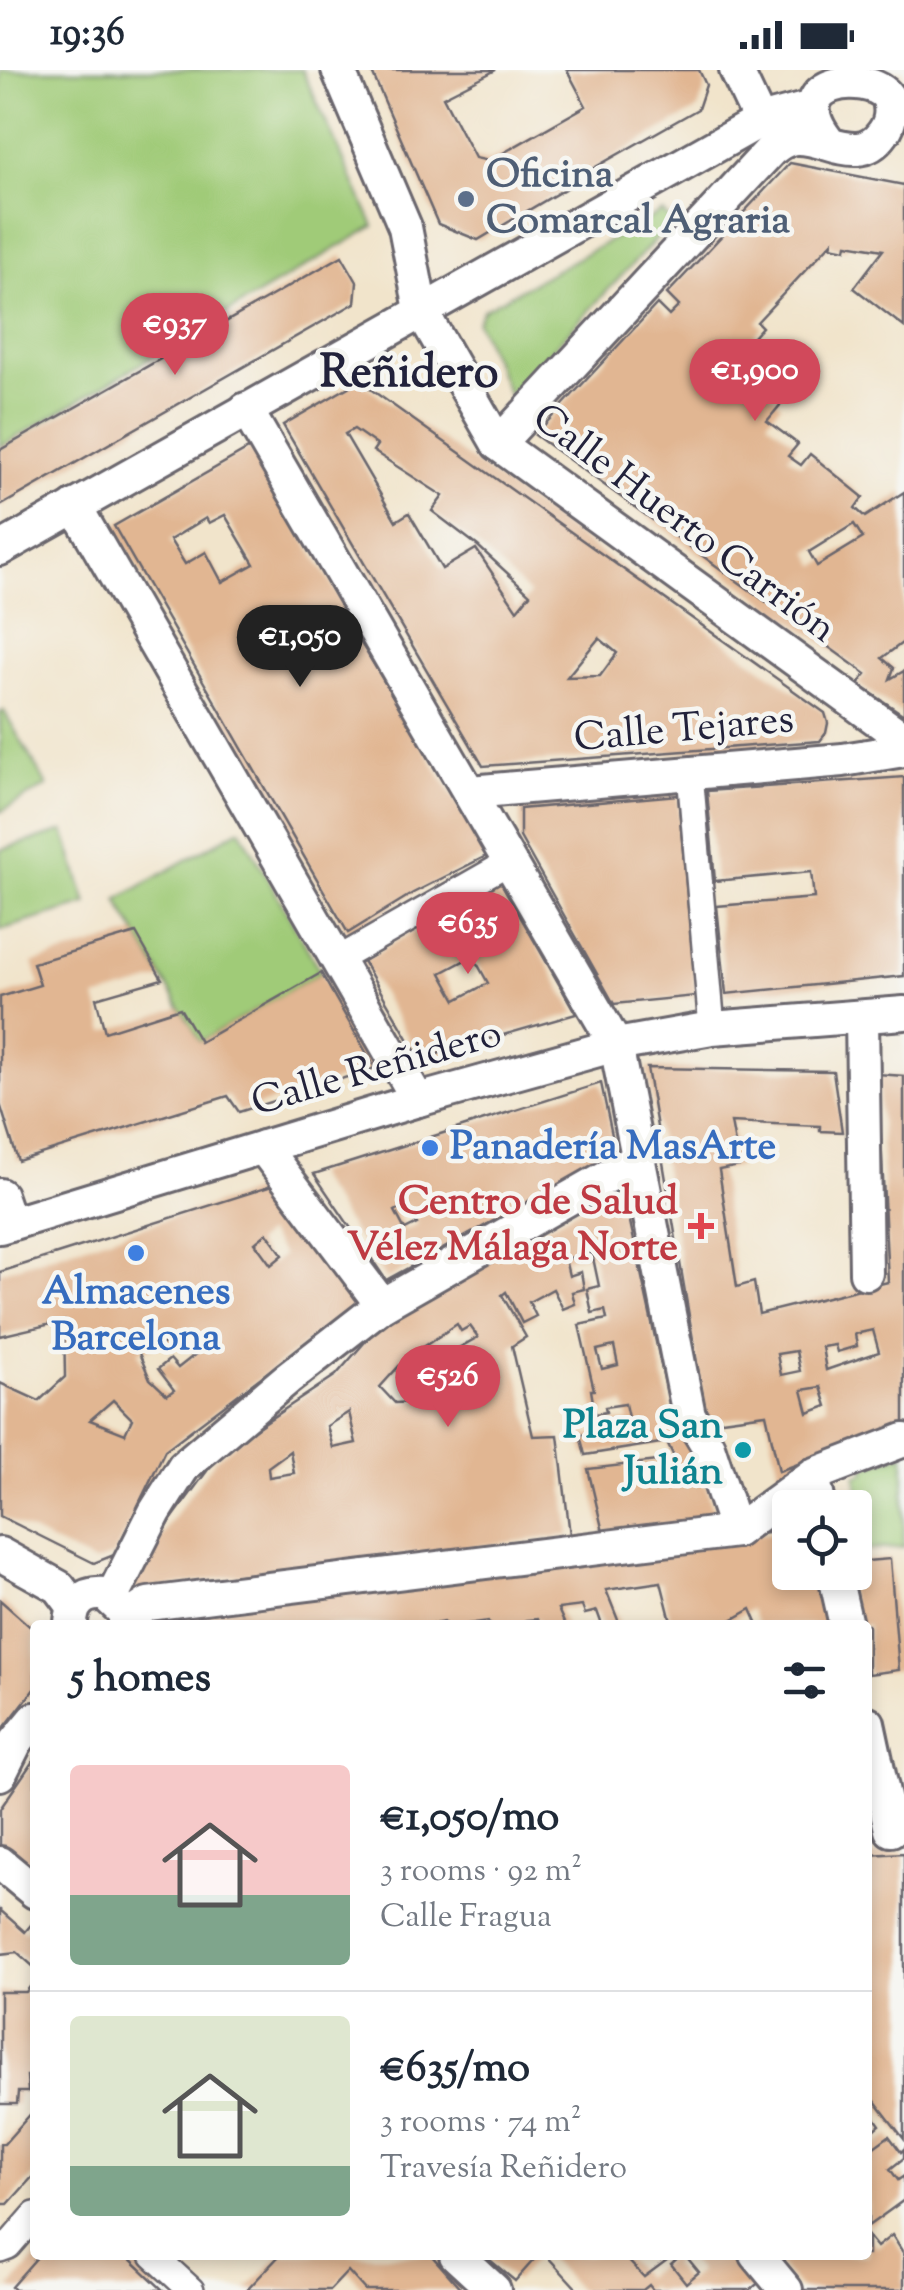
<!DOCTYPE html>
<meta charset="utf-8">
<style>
:root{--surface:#fff;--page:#f6f6f7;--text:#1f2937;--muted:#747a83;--line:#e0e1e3;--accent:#d1495b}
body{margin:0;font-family:"Sorts Mill Goudy",serif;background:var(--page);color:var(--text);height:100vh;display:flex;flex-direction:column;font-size:38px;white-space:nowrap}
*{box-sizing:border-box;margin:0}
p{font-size:32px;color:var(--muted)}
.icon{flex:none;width:55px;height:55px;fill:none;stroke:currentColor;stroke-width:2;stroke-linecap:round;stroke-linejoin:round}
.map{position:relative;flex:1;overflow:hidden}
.drawer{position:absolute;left:30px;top:1550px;width:842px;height:640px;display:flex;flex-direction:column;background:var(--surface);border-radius:10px;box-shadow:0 5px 15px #0003}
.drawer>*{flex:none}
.controls{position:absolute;left:772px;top:1420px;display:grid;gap:20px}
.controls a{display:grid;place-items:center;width:100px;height:100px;border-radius:10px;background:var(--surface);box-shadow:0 5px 15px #0003;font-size:50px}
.price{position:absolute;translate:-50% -85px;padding:0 22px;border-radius:35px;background:var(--accent);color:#fff;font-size:32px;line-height:65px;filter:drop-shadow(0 2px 5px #0008)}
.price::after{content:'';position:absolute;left:50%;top:60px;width:30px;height:22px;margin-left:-15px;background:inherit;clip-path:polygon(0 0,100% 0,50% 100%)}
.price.selected{background:#222;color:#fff}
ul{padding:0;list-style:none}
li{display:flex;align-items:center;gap:30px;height:250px;padding:0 40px}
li+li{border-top:2px solid var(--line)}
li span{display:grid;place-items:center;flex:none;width:280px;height:200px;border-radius:10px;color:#555}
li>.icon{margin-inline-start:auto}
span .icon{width:120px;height:120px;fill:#fffc;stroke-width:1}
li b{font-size:42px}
h2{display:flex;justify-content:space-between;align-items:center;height:120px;padding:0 40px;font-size:42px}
.status{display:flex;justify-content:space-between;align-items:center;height:70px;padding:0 50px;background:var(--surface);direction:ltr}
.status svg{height:28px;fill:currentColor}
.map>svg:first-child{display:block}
.green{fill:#a0cb78;stroke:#61765a;stroke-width:2.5}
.building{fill:#e1b692;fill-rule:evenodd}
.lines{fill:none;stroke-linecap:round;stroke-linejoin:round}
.pedestrian-casing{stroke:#6a666d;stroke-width:30}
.minor-casing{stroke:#6a666d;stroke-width:38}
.pedestrian{stroke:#fff;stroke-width:25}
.minor{stroke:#fff;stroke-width:32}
.service-dot{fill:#5c6f8a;stroke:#f6f6f2;stroke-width:4}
.shop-dot{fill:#3f7fe0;stroke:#f6f6f2;stroke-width:4}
.health-dot{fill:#e0444e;stroke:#f6f6f2;stroke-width:4}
.culture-dot{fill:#0f9aa8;stroke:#f6f6f2;stroke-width:4}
.labels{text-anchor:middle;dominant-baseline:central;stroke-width:9;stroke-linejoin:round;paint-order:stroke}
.service-label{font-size:40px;font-weight:bold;fill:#4e5e75;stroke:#f6f6f2;text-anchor:start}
.street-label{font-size:40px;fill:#22223b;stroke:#f6f6f2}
.shop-label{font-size:40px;font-weight:bold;fill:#366cbe;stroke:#f6f6f2;text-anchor:start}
.health-label{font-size:40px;font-weight:bold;fill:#be3a42;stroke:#f6f6f2;text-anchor:end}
.culture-label{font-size:40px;font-weight:bold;fill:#0d838f;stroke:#f6f6f2;text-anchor:end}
.quarter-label{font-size:45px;font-weight:bold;fill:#22223b;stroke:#f6f6f2}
</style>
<div class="status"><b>19:36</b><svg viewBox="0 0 49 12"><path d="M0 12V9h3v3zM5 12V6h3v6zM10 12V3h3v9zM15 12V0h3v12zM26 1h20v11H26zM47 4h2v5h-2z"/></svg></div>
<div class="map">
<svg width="904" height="2220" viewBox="0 0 904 2220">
<rect width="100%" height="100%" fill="#f6f6f2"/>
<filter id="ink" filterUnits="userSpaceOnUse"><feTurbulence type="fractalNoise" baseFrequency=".01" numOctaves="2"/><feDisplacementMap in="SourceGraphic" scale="20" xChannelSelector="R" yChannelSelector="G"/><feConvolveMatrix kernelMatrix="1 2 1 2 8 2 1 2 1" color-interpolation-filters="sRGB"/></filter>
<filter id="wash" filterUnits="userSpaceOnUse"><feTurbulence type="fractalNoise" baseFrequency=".0048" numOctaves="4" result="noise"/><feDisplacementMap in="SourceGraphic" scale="40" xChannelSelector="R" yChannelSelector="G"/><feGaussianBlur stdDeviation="2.25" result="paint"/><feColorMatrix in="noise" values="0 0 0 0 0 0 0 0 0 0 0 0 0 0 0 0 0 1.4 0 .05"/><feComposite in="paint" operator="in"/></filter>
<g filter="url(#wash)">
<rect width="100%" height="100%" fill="#f1e4cb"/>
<g class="green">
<path d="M0 0H302L374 156 0 377Z"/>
<path d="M662 142 672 152 509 325 477 252 483 240Z"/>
<path d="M4 641 47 716 0 742V643Z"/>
<path d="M240 759 321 903 200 972 117 830Z"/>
<path d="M64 761 87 834 0 860V780Z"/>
<path d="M904 1384V1477L868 1480 856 1406 866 1402 864 1397Z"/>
</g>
<g id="blocks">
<g class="building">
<path d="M371 0H496L443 27 475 88 489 91 586 36 567 0H699L706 15 698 39 571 111 573 114 478 170 438 154Z"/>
<path d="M790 93 904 115V257L854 218 883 180 847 174 846 179 831 176 832 172 757 252 762 257 734 288 781 334 767 351 798 374 788 386 801 395 810 384 863 427 855 438 865 447 904 422V576L902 573 882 588 894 598 890 609 904 601V645L858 614 866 604 535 365 657 234 669 246 679 236 667 224ZM854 454 863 468 817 496 809 482Z"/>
<path d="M342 186 357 212 355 233 0 436V380Z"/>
<path d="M359 311 825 643 828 653 826 663 820 671 483 696 283 355ZM354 359 377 375 373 381 443 426 432 441 478 476 530 524 517 540 476 479 442 499 409 443 396 451 345 364ZM599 568 617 583 600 606 567 607Z"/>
<path d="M250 378 359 560 355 563 488 785 413 823 348 863 114 456ZM225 445 254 494 222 512 206 482 185 494 170 470 206 448 209 453Z"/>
<path d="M904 707V906L726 924 717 836 814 828 811 802 715 811 707 721Z"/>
<path d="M678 725 696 926 614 934 520 767V739Z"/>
<path d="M500 811 576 944 420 989 363 891ZM473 886 488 913 456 930 441 903Z"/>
<path d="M136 863 162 909 96 928 105 962 180 938 200 972 321 903 375 998 239 1042 228 1026 18 1091 0 1034V927L40 915 33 893Z"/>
<path d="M647 998 833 1001 842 1062 820 1061V1056L731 1052 739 1096 719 1100 737 1217 754 1212 759 1244 888 1212 878 1004 904 1006V1355L779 1401 766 1344 707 1352ZM873 1260 879 1282 826 1300 822 1277 835 1275 837 1282 857 1276 855 1264ZM796 1281 800 1301 781 1305 777 1284ZM821 1317 827 1336 808 1343 802 1320Z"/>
<path d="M601 1013 616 1084 386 1210 314 1104ZM406 1135 417 1154 405 1160 395 1141Z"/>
<path d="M275 1115 360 1232 165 1380 114 1485 94 1493 0 1446V1313L39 1331 65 1307 64 1251 0 1266V1202ZM267 1163 283 1185 271 1195 255 1173ZM185 1267 197 1283 178 1298 170 1289 158 1299 174 1320 167 1325 150 1309 138 1281ZM113 1330 132 1349 125 1364 90 1350Z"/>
<path d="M622 1115 672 1346 696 1378 716 1450 603 1462 588 1399 675 1389 667 1372 585 1385 580 1365 600 1364 597 1352H629L625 1334 605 1337 606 1342 595 1344 591 1320H594L579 1255 607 1249 605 1240 592 1243 587 1219 599 1216 592 1183 565 1189 569 1206 581 1202 584 1219 572 1222 575 1234 563 1239 553 1219 529 1232 536 1246 522 1253 506 1222 502 1225 526 1267 512 1276 533 1366 558 1365 570 1465 232 1506 135 1522 132 1517 171 1450 215 1390 252 1361 336 1305 372 1264 416 1229ZM457 1254 461 1261 470 1256 478 1267 437 1290 454 1324 466 1319 468 1335H454L416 1282ZM614 1276 618 1295 602 1299 597 1280ZM399 1296 423 1326 413 1332 395 1333 380 1317ZM349 1342 356 1373 333 1378 327 1356ZM290 1381 294 1403 269 1407 268 1397Z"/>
<path d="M790 1460V1502H825L835 1555H758L751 1539 723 1555H672L661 1512 606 1520 620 1555H602L597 1541 585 1544 582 1536 558 1539 565 1555H540L537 1549 526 1550 528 1555H490L488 1551 461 1555H446L444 1552 427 1555H153L151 1546Z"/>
<path d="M890 1489 899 1600 868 1604V1555H856L845 1502H855V1492Z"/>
<path d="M0 1530 35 1561V1618L0 1663Z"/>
<path d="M35 1688V1805L0 1776V1739Z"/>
<path d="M904 1783V2069L868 2022V1785Z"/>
<path d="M0 1840 25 1862 35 1850V1898L17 1882 0 1884Z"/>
<path d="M35 1910V2006H27L28 2022H18L17 2034H0V1922H26Z"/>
<path d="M868 2038 880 2055 868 2065Z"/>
<path d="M35 2039V2104L8 2134H0V2074H4Z"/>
<path d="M889 2066 901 2082 904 2079V2088L890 2099 898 2110 904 2106V2130L868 2156V2068L874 2077Z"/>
<path d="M892 2165 904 2184V2220H801L771 2185H868V2166L877 2177Z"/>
<path d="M39 2185H126L163 2220H14L11 2217Z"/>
<path d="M280 2185H431L462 2220H365L348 2201 330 2220H247Z"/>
<path d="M484 2185H538L515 2211Z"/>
<path d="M546 2185H623L644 2207 667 2190 664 2185H681L671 2194 686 2213 699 2202 685 2185H741L762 2210 750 2220H653L649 2215 643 2220H578Z"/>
</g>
</g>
</g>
<g filter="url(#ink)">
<use href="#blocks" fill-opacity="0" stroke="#6a666d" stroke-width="2.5"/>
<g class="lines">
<g class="pedestrian-casing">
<g id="pedestrian">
<path d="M690 703 712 958"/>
<path d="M337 890 509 792"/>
<path d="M0 2179 8 2176 35 2145"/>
<path d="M153 2185 191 2220"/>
</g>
</g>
<g class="minor-casing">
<g id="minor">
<path d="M338 0 405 157 421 240 498 374 904 669"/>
<path d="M736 0 760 51"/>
<path d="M246 339 616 975 689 1345 708 1376 736 1461"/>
<path d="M498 374 771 80C779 74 787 68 798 68 829 68 860 96 883 63 891 53 892 39 888 27 868 0 777 9 830 74"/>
<path d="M75 436 418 1030"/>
<path d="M0 479 760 51 812 37"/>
<path d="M470 722 843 690 904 680"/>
<path d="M862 949 866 1203"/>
<path d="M263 1077 382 1235"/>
<path d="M0 1125 10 1154"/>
<path d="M0 1157 418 1030 616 975 712 958 904 943"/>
<path d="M813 1405 820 1438"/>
<path d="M0 1484 59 1517 74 1537"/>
<path d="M834 1502 846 1555"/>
<path d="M112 1527 155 1442 184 1396 287 1309 382 1235 638 1089"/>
<path d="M125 1550 148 1534 736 1461 813 1405 904 1370"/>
<path d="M71 1555C71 1534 83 1522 105 1524L123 1541"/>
<path d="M868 1653 891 1760"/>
<path d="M0 1704 16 1672 35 1649"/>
<path d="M0 1793 35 1822"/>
<path d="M456 2185 494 2220"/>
<path d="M757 2185 786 2220"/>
</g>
</g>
<use href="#pedestrian" class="pedestrian"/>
<use href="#minor" class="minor"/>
</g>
</g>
<circle class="service-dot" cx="466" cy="129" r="10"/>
<g class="shop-dot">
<circle cx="430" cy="1078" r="10"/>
<circle cx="136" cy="1183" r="10"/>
</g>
<path class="health-dot" d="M696 1141h10v10h10v10h-10v10h-10v-10h-10v-10h10z"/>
<circle class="culture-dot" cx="743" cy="1380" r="10"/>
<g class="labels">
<g class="service-label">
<text x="486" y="106">Oficina<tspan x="486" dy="46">Comarcal Agraria</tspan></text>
</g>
<g class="street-label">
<text transform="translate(683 455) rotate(37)">Calle Huerto Carrión</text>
<text transform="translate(684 661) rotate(-5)">Calle Tejares</text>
<text transform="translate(377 1000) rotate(-16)">Calle Reñidero</text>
</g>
<g class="shop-label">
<text x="450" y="1078">Panadería MasArte</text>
<text x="136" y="1223" text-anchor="middle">Almacenes<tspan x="136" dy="46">Barcelona</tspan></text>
</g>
<g class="health-label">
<text x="678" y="1133">Centro de Salud<tspan x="678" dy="46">Vélez Málaga Norte</tspan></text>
</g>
<g class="culture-label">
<text x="723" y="1357">Plaza San<tspan x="723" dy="46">Julián</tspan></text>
</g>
<g class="quarter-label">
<text x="409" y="305">Reñidero</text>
</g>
</g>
</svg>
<div class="controls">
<a><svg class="icon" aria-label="locate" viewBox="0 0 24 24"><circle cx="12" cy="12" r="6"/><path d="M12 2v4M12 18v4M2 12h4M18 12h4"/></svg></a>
</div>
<b class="price" style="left:175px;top:308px">€937</b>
<b class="price" style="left:755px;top:354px">€1,900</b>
<b class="price selected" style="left:300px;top:620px">€1,050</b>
<b class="price" style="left:468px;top:907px">€635</b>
<b class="price" style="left:448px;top:1360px">€526</b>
<section class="drawer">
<h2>5 homes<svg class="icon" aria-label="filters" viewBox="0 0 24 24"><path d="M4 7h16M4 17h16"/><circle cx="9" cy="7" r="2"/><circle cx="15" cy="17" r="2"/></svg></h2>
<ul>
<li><span style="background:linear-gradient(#f6c9c9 65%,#7fa58c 0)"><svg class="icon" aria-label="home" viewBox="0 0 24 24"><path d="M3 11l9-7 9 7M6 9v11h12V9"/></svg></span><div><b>€1,050/mo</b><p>3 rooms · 92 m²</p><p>Calle Fragua</p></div></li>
<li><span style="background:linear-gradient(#dfe7d0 75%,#7fa58c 0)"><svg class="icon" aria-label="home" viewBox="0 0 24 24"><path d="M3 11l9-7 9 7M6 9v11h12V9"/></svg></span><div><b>€635/mo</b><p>3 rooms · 74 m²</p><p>Travesía Reñidero</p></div></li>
</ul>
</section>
</div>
